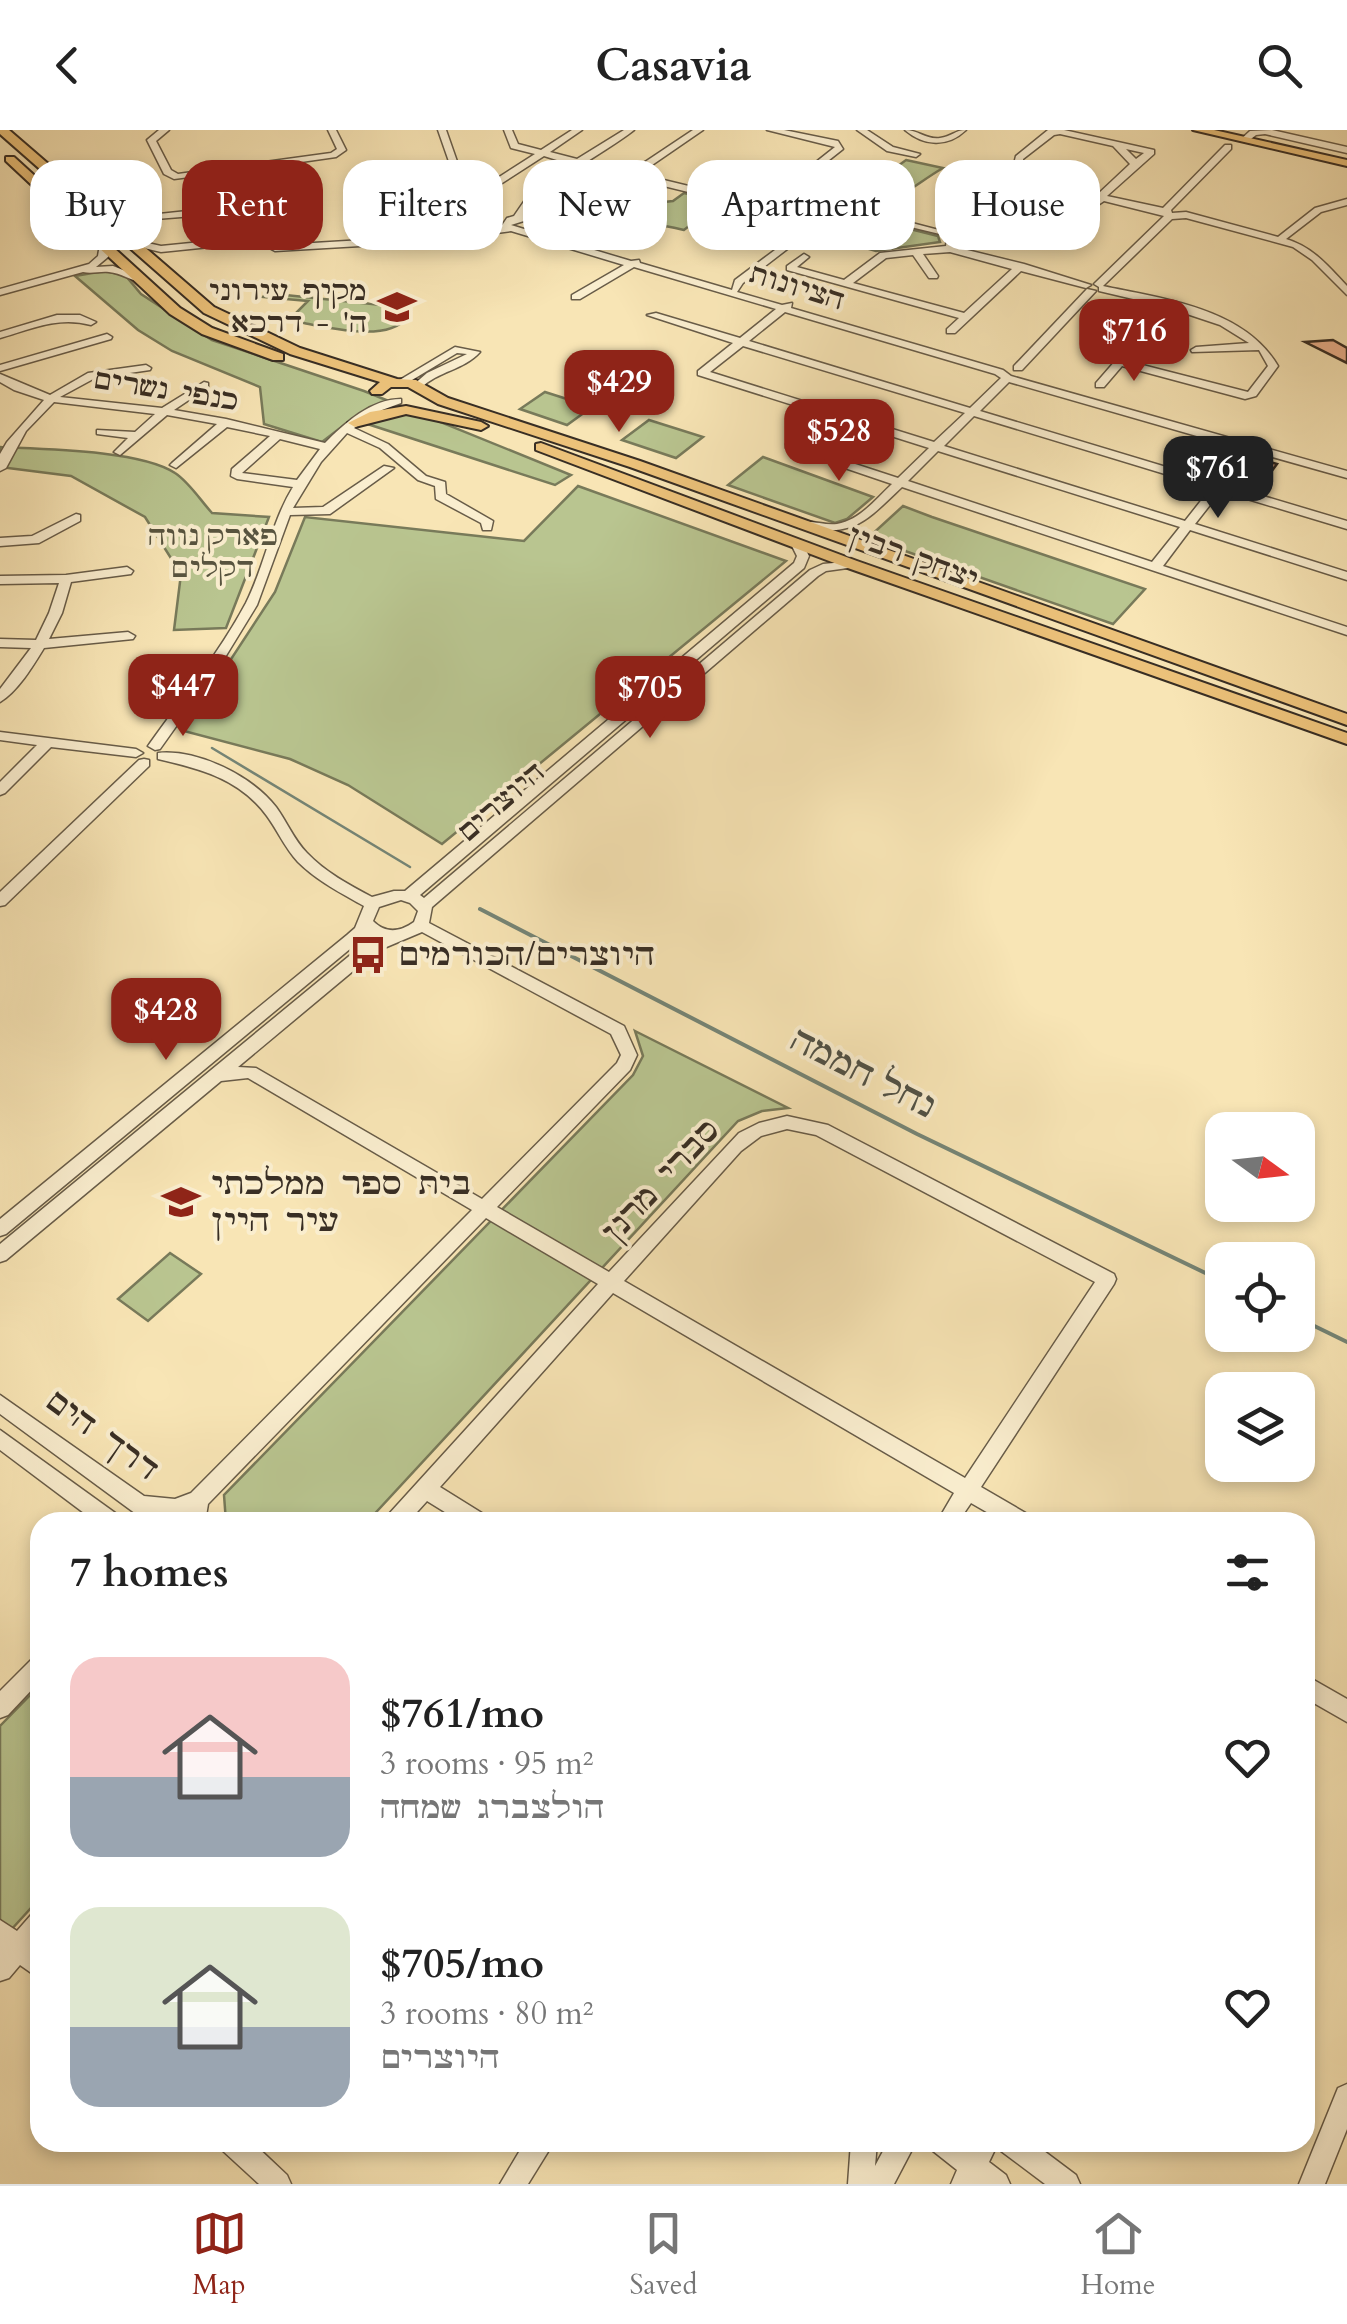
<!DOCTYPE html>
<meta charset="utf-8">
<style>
:root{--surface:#fff;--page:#f2f2f2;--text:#222;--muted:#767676;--line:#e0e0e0;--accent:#8f2418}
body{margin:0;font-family:Cardo,"Frank Ruhl Libre",serif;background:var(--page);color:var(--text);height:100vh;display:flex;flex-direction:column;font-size:38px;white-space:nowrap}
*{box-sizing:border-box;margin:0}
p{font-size:32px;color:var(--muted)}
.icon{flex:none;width:55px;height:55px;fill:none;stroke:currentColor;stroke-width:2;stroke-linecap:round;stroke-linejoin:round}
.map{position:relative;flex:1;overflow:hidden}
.details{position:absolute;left:30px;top:1382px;width:1285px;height:640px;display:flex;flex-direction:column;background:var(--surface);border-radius:30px;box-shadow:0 5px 15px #0003}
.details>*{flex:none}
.hud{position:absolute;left:30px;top:30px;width:1288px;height:90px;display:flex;gap:20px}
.needle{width:65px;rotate:105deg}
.buttons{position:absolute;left:1205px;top:982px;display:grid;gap:20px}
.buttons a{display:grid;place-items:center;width:110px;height:110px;border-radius:20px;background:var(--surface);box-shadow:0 5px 15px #0003;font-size:50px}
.price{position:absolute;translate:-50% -85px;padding:0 22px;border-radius:20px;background:var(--accent);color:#fff;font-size:32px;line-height:65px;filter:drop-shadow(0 2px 5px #0008)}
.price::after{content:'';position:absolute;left:50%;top:60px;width:30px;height:22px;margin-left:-15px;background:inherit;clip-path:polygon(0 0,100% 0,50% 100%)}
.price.current{background:#222;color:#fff}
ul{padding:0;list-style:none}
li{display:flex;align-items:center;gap:30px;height:250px;padding:0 40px}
li span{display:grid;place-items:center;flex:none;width:280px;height:200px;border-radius:30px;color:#555}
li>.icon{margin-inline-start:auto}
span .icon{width:120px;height:120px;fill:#fffc;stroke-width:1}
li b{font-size:42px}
h2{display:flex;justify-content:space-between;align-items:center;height:120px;padding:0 40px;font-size:42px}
.pill{padding:0 35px;border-radius:30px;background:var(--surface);box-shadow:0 5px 15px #0003;font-size:35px;line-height:90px}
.pill.current{background:var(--accent);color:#fff}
header{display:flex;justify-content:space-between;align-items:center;height:130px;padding:0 40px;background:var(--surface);font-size:45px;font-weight:700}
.tab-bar{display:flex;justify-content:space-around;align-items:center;height:140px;border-top:2px solid var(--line);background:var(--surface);font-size:28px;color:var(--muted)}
.tab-bar a{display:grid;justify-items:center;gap:5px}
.tab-bar .current{color:var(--accent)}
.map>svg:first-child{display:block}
.green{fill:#b9c590;stroke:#787a5a;stroke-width:2.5}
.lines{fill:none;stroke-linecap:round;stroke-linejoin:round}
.stream-far1{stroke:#758576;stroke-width:2.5}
.stream{stroke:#758576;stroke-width:4}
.building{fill:#edb38e;stroke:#382e24;stroke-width:2.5}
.minor-casing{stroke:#685c48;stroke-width:3}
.major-casing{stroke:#382e24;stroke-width:4}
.minor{fill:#faeecf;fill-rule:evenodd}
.major{fill:#ecc27a;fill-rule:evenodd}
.labels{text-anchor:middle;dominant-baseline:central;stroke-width:8;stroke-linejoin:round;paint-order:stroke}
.far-street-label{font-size:28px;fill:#382e24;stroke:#faeecf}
.far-poi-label{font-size:28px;fill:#382e24;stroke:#faeecf;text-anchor:end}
.far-park-label{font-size:28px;font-style:italic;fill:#58543f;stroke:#faeecf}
.poi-label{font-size:32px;fill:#382e24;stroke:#faeecf;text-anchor:start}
.street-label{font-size:32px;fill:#382e24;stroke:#faeecf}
.water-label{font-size:35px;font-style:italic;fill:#515246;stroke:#faeecf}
</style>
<header><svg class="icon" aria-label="back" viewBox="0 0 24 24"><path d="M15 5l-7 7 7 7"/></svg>Casavia<svg class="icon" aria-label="search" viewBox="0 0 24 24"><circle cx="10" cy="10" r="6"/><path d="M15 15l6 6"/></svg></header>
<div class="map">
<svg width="1347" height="2054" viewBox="0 0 1347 2054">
<rect width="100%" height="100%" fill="#f8e5b5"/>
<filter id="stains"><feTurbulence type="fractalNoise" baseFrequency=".002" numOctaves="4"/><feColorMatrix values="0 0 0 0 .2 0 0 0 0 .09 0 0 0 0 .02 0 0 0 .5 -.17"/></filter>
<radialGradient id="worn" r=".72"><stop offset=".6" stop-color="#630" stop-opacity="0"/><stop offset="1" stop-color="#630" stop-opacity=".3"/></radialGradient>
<g class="green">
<path d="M906 30 943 38C908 58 898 78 853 69Z"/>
<path d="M684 63 721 71 684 100C640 90 601 83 558 101L543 79 571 82 673 71Z"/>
<path d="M894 95 938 106 940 112 876 121 862 117Z"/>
<path d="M104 141 125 145 141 164 212 210 364 261 571 345 555 355 352 289 322 312 264 294 260 257 172 221 138 200 75 146Z"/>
<path d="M266 163 391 176 402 180 406 188C389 212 329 198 304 193L293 186 308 171 263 167Z"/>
<path d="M545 262 592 277 567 295 520 279Z"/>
<path d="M649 290 703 307 676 328 622 310Z"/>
<path d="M0 317C42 319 141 320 175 343 189 352 201 371 212 383L269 387 226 498 174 500 181 444 145 387 71 346 0 337Z"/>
<path d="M763 327 873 367 847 389 835 393 728 355Z"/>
<path d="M578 356 786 431 442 714 348 655 290 629 184 601 275 462 305 387 524 411Z"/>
<path d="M903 376 932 387 1145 459 1113 494 868 408Z"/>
<path d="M635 901 788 978 762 981 738 991 367 1392H226L224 1365 633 945 643 926Z"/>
<path d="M170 1123 201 1144 148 1191 118 1169Z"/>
<path d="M40 1555V1768L0 1812V1596Z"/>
</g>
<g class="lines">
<path class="stream-far1" d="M212 618 410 737"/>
<g class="stream">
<path d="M480 779 917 1004 1222 1151"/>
<path d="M1298 1188 1347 1212"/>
</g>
</g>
<g class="building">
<path d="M1333 210 1347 218V233L1305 212Z"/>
<path d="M1259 329 1277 334 1260 357 1243 351 1250 340 1247 333Z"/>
</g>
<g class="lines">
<g class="minor-casing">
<g id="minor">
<path d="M159 0H169L156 11 171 40 178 44 331 23 337 19 328 0H336L346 20 336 27 259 38 285 89 286 102 300 110 297 114 429 106 501 97 507 88 514 86 525 70 573 35 544 26 471 73H445L423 84 390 85 369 64V60H375L395 80 421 78 438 69 426 62V58C460 62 446 81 487 55L468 51 453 43 438 0H446L460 40 474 47 493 51 535 24 511 18 504 0H512L518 14 541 20 572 0H582L550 22 577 29 624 0H634C605 23 544 53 525 85L543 89 547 96 534 102 631 131 639 130 640 133 732 160 735 150 803 99 807 91 594 39V35L630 42 693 0H703L639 44 763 74 835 17 767 0H784L838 11 843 19 771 76 815 87 812 100 743 153 737 162 782 175 792 173 791 178 1003 240 1011 246 1347 341V348L1251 321 1226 355 1347 391V399L1221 361 1195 394 1347 442V450L1190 400 1163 436 1347 497V505L902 357C863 394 854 407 798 397L796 394C809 388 823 396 837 394 860 390 876 369 892 354L786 318V314H794L898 348 929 318 698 245V241L733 213 647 185 656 183 740 208 776 179 634 137 580 169H572V165L624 135 511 101 429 112 275 121 258 112 161 122 127 114V110L130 109 161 116 262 106 276 101 275 89 266 71 206 85 156 89 154 87 159 84 206 79 264 66 251 39 174 49 164 44 147 10ZM527 90 537 95 524 99 511 95ZM275 107 289 110 286 114 277 115 268 110ZM785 182 995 244 1001 248 970 278 749 211ZM743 216 965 283 934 312 710 242ZM1009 252 1242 319 1216 352 980 281ZM974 286 1211 358 1185 391 944 316ZM938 321 1180 397 1152 432 908 351Z"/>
<path d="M857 0H867L893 17 920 24 916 27 887 21Z"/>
<path d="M905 0C918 0 927 10 940 8 951 7 955 0 966 0 947 18 924 16 905 0Z"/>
<path d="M1048 0H1064L1154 20V24L1107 66 1163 78 1225 15H1231V19L1171 80 1172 83 1186 82 1278 107 1315 78 1347 69V75L1321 82 1286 109C1313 117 1329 137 1347 156V165L1312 130 1293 117 1186 88 1172 89 1103 156C1164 169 1244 178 1278 236L1256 266 1245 269 1122 236 1104 257H1096V253L1163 176 1099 161V157L1094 154 1164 86 1104 71 1086 83 978 56V52L997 37 1014 34 1016 26ZM1060 4 1113 16 1130 34 1098 64 1041 52 1023 33V29L1054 5ZM1126 19 1144 23 1136 29ZM1018 39 1035 56 1096 69 1085 77 988 53 1003 41ZM1172 179 1220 195 1249 213 1196 217 1191 220 1192 222 1259 220 1268 236 1248 262 1127 231Z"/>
<path d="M1272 0 1347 17V23L1265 4 1256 5 1247 12 1240 10 1250 1Z"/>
<path d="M847 76 954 104 959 103 976 89 971 88V84L986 86V90L965 108 956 109 955 117 1024 134 1091 155 1086 158 1021 141 955 203H947V199L959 188 787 140V136L804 124 809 127 797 137 844 150 880 123 946 116 947 108 944 105 844 81 842 79ZM950 122 1012 139 964 183 853 153 886 128 913 125 929 148H937L938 146 923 124Z"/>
<path d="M105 111 110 114 108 127 96 137 113 136 143 148V152C131 151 121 143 109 142 100 141 92 144 83 142L0 165V159L89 134 98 126 100 114Z"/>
<path d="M1087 159 1096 161 1022 240H1014V236Z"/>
<path d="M57 185H80L96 192 91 195C58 186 31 199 0 208V202Z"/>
<path d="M107 204 112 207 111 209 0 241V235Z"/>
<path d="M455 217 480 222C464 240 438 241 421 258L412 256 427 243 467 224 457 223 407 253 398 251Z"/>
<path d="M146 235 151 238 150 240 95 248 60 267 162 278 204 252 208 253V257L174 280 226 289 325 313C345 293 371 269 401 269V273L382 280 354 298 388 314 426 346 445 352 446 364 493 391 491 400H483L481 393 436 369 435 356 418 350 380 318 347 303 321 332 293 378 323 377 384 336 394 338 330 384 290 385 257 475 224 529 160 619 155 620 148 616C181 569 219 524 246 473 265 435 271 393 293 357L237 349 231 346 232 339 270 306 227 297 176 338 170 335 172 333 217 294 167 285 120 325 114 322 128 308 97 304V300L135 302 155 284 54 272 26 301 6 338 0 341V324L7 312 44 270 14 260 0 252V244L50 265 88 243ZM280 309 320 319 297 350 242 343Z"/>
<path d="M76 384 80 385V391L39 413 0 416V408L32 406Z"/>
<path d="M797 410 801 411 809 426 804 438 420 765 424 768 810 440 823 434 855 431V437L826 441 818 446 432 777 429 793 624 896 637 925 630 940 497 1077 609 1142 739 1003 759 993 787 986 828 995 1114 1144 1116 1149 1114 1154 981 1357 1029 1385 1032 1392H1004L971 1373 958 1392H937L954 1363 613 1163 440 1357 485 1385 488 1392H461L427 1371 408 1392H385L388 1385 598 1154 486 1088 208 1374 205 1392H185L186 1383 171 1387 173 1392H147L0 1284V1265L144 1366 175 1369 191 1363 472 1080 248 948 221 951 6 1130 0 1132V1114L365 813 376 808 368 804 6 1104 0 1106V1089L347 805 355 798 364 776C341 763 317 751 298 732 285 718 278 701 267 686 240 649 201 639 158 629V623C198 619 252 646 276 677 287 692 294 710 307 723 325 742 349 755 372 767L394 761H405L794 433 797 426 791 414ZM401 770 410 773 418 781 414 792C400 802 386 804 373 791L379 777ZM422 802 611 904 621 925 617 933 482 1069 256 938 238 937 377 821ZM787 999 816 1005 1095 1152 965 1348 624 1151 741 1021 761 1006Z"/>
<path d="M127 437 133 441 131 444 71 452 62 483 49 509 128 502 135 506 133 509 44 518C33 536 18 561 0 572V559L31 518 0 517V509L36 510 49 483 59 453 0 454V446L66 445Z"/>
<path d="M0 602 136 619 143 623 136 627 51 617 5 663 0 665V652L37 615 0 610Z"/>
<path d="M144 629 149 630V636L5 775 0 776V762L139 630Z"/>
<path d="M0 1300 118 1385 121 1392H96L0 1320Z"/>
<path d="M40 1526V1551L8 1585 0 1588V1561L32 1529Z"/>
<path d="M1305 1545 1347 1569V1592L1305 1568Z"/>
<path d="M40 1782V1812L36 1817 40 1821V1849L20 1835 9 1848 0 1851V1790L17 1801 31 1785Z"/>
<path d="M1347 1954V1999L1325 2054H1299L1338 1958Z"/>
<path d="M219 2012H252L287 2045 291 2054H259L223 2021Z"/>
<path d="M525 2012H554L528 2054H500Z"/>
<path d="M851 2012H877L875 2036 888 2012H916L894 2054H848Z"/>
<path d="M929 2012H964L969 2016 971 2012H1032L1076 2045 1080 2054H1045L1001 2021 998 2013 989 2032 1006 2045 1010 2054H951L957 2040 933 2021Z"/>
</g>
</g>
<g class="major-casing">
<g id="major">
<path d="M0 0H9L214 177 300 218 397 249 416 250 448 268 640 331 1347 584V595L630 337 438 274 408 257H391L382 264H372L370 261 380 252 290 224 204 183 0 4Z"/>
<path d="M1193 0H1214L1347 30V36Z"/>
<path d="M6 27H14L180 178 212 198 283 224V230H273L202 204 170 184 6 31Z"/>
<path d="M406 276 481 292 488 296 481 300 406 284 355 297 348 293 370 282Z"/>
<path d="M541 313 857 431 1347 603V614L845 437 536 320V314Z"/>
</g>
</g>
<use href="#minor" class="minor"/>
<use href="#major" class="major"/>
</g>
<defs>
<g id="school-bare" transform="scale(3)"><path d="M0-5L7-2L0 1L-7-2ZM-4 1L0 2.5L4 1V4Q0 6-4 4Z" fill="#8f2418" stroke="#faeecf" stroke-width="2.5" paint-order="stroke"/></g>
<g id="bus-bare" transform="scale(3)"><path d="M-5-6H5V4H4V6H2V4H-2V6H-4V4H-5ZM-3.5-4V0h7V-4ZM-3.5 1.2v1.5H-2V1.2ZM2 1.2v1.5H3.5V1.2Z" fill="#8f2418" stroke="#faeecf" stroke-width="2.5" paint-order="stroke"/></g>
</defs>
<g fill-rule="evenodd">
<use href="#school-bare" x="397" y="177"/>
<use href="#bus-bare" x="368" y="825"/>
<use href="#school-bare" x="181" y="1072"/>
</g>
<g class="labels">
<g class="far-street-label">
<text transform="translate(797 157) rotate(17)">הציונות</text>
<text transform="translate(166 260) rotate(9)">כנפי נשרים</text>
<text transform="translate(913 427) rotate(20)">יצחק רבין</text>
<text transform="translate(501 672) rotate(-41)">היוצרים</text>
</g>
<g class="far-poi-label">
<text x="367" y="161">מקיף עירוני<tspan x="367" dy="32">ה' - דרכא</tspan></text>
</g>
<g class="far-park-label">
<text x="213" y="406">פארק נווה<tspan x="213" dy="32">דקלים</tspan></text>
</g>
<g class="poi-label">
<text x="398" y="825">היוצרים/הכורמים</text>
<text x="211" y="1054">בית ספר ממלכתי<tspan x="211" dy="37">עיר היין</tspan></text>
</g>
<g class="street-label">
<text transform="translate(661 1051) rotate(-47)">סברי מרנן</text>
<text transform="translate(102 1305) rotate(36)">דרך הים</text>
</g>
<g class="water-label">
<text transform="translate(863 943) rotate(27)">נחל חממה</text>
</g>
</g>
<rect width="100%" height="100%" filter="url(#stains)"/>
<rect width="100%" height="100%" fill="url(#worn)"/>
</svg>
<div class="buttons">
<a><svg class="needle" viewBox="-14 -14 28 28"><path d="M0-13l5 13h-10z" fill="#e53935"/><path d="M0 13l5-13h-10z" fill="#767676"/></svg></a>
<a><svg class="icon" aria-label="locate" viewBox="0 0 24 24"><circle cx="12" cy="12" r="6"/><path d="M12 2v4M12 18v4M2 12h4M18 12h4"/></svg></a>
<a><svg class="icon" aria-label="layers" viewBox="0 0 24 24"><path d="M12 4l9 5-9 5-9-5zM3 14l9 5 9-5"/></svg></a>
</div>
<b class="price" style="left:1134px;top:254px">$716</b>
<b class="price" style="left:619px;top:305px">$429</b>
<b class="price" style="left:839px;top:354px">$528</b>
<b class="price current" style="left:1218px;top:391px">$761</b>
<b class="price" style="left:183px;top:609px">$447</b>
<b class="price" style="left:650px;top:611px">$705</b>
<b class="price" style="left:166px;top:933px">$428</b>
<div class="hud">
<a class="pill">Buy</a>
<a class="pill current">Rent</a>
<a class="pill">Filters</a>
<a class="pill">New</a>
<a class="pill">Apartment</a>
<a class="pill">House</a>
</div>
<section class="details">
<h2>7 homes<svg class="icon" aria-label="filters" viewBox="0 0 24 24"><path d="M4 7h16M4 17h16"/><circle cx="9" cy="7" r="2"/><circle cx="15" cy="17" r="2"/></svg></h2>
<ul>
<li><span style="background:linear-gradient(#f6c9c9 60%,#9aa5b1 0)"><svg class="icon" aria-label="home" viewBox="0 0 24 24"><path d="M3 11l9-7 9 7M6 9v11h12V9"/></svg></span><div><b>$761/mo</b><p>3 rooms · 95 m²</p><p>הולצברג שמחה</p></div><svg class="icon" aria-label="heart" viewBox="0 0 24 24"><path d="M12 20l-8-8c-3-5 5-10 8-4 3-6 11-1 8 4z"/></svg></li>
<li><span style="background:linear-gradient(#dfe7d0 60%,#9aa5b1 0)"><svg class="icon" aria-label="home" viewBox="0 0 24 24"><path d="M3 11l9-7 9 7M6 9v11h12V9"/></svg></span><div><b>$705/mo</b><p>3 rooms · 80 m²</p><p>היוצרים</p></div><svg class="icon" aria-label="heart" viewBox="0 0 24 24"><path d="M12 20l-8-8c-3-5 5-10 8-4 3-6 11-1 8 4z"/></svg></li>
</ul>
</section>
</div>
<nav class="tab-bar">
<a class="current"><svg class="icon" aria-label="map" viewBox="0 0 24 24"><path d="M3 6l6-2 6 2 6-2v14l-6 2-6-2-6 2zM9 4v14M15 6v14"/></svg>Map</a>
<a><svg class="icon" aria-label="saved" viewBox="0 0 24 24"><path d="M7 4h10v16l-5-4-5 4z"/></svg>Saved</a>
<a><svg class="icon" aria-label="home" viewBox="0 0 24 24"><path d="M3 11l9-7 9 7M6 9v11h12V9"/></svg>Home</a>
</nav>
